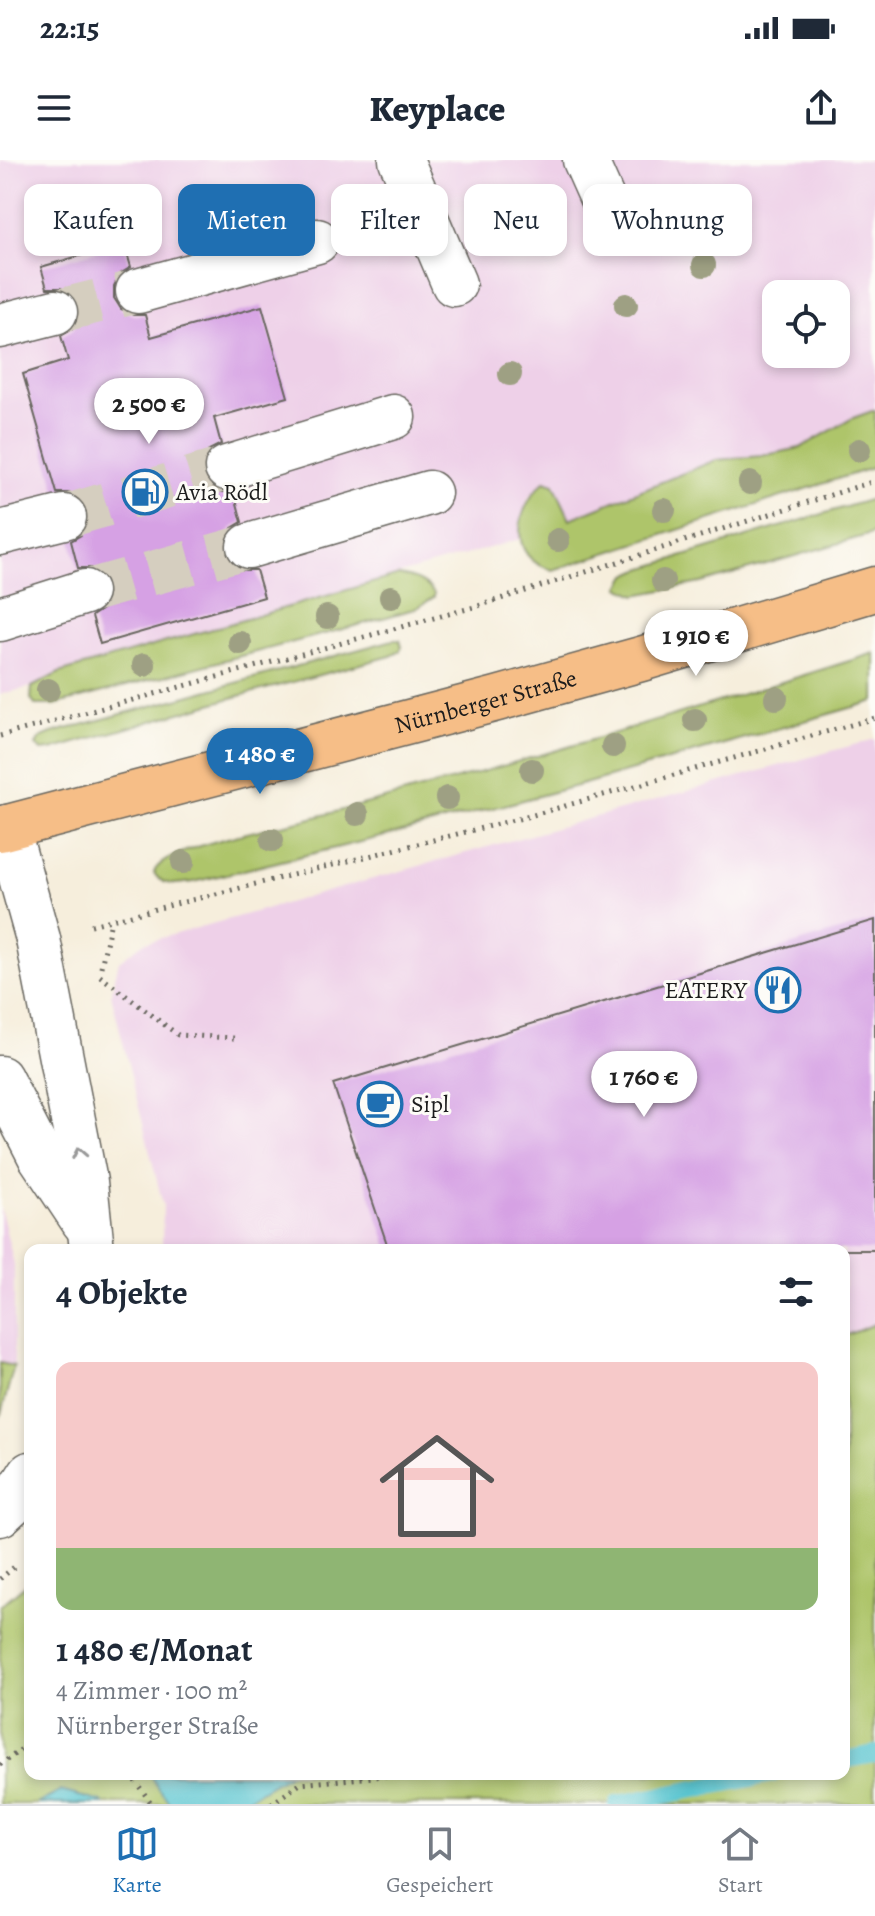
<!DOCTYPE html>
<html lang="de">
<meta charset="utf-8">
<style>
:root{--surface:#fff;--page:#f6f6f7;--text:#1f2937;--muted:#747a83;--line:#e0e1e3;--accent:#1f6fb2}
body{margin:0;font-family:Alegreya,serif;background:var(--page);color:var(--text);height:100vh;display:flex;flex-direction:column;font-size:30px;white-space:nowrap}
*{box-sizing:border-box;margin:0}
p{font-size:26px;color:var(--muted)}
.icon{flex:none;width:44px;height:44px;fill:none;stroke:currentColor;stroke-width:2;stroke-linecap:round;stroke-linejoin:round}
.map{position:relative;flex:1;overflow:hidden}
.sheet{position:absolute;left:24px;top:1084px;width:826px;height:536px;display:flex;flex-direction:column;background:var(--surface);border-radius:16px;box-shadow:0 4px 12px #0003}
.sheet>*{flex:none}
.hud{position:absolute;left:24px;top:24px;width:828px;height:72px;display:flex;gap:16px}
.controls{position:absolute;left:762px;top:120px;display:grid;gap:16px}
.controls a{display:grid;place-items:center;width:88px;height:88px;border-radius:16px;background:var(--surface);box-shadow:0 4px 12px #0003;font-size:40px}
.price{position:absolute;translate:-50% -68px;padding:0 18px;border-radius:28px;background:#fff;color:#222;font-size:26px;line-height:52px;filter:drop-shadow(0 2px 4px #0008)}
.price::after{content:'';position:absolute;left:50%;top:48px;width:24px;height:18px;margin-left:-12px;background:inherit;clip-path:polygon(0 0,100% 0,50% 100%)}
.price.on{background:var(--accent);color:#fff}
ul{padding:0;list-style:none}
li{display:grid;align-content:center;gap:16px;height:424px;padding:0 32px}
li+li{border-top:2px solid var(--line)}
li span{display:grid;place-items:center;height:248px;border-radius:16px;color:#555}
li>.icon{margin-inline-start:auto}
span .icon{width:144px;height:144px;fill:#fffc;stroke-width:1}
li b{font-size:34px}
h2{display:flex;justify-content:space-between;align-items:center;height:96px;padding:0 32px;font-size:34px}
.pill{padding:0 28px;border-radius:16px;background:var(--surface);box-shadow:0 4px 12px #0003;font-size:28px;line-height:72px}
.pill.on{background:var(--accent);color:#fff}
.status{display:flex;justify-content:space-between;align-items:center;height:56px;padding:0 40px;background:var(--surface);direction:ltr}
.status svg{height:22px;fill:currentColor}
header{display:flex;justify-content:space-between;align-items:center;height:104px;padding:0 32px;background:var(--surface);font-size:36px;font-weight:800}
.dock{display:flex;justify-content:space-around;align-items:center;height:112px;border-top:2px solid var(--line);background:var(--surface);font-size:22px;color:var(--muted)}
.dock a{display:grid;justify-items:center;gap:4px}
.dock .on{color:var(--accent)}
.map>svg:first-child{display:block}
.built{fill:#eed0e8;fill-rule:evenodd}
.green{fill:#aec56a;stroke:#657043;stroke-width:2}
.water{fill:#58c5d0;stroke:#3a7076;stroke-width:2}
.lines{fill:none;stroke-linecap:round;stroke-linejoin:round}
.stream{stroke:#58c5d0;stroke-width:18}
.building{fill:#d6a1e4}
.minor-tunnel{stroke:#d5cebf;stroke-width:44;stroke-dasharray:44 22;stroke-linecap:butt}
.minor-casing{stroke:#68665f;stroke-width:47}
.major-casing{stroke:#68665f;stroke-width:47}
.path{stroke:#68665f;stroke-width:5;stroke-dasharray:2 6;stroke-linecap:butt}
.minor{stroke:#fff;stroke-width:44}
.major{stroke:#f6be87;stroke-width:44}
.tree{fill:#9ea083}
.oneway{stroke:#999}
.labels{text-anchor:middle;dominant-baseline:central;stroke-width:6;stroke-linejoin:round;paint-order:stroke}
.poi-label{font-size:24px;fill:#1c1c1c;stroke:#fdfcf7;text-anchor:start}
.street-label{font-size:24px;fill:#1c1c1c;stroke:#fdfcf7}
</style>
<div class="status"><b>22:15</b><svg viewBox="0 0 49 12"><path d="M0 12V9h3v3zM5 12V6h3v6zM10 12V3h3v9zM15 12V0h3v12zM26 1h20v11H26zM47 4h2v5h-2z"/></svg></div>
<header><svg class="icon" aria-label="menu" viewBox="0 0 24 24"><path d="M4 6h16M4 12h16M4 18h16"/></svg>Keyplace<svg class="icon" aria-label="share" viewBox="0 0 24 24"><path d="M12 15V3M7 8l5-5 5 5M5 13v7h14v-7"/></svg></header>
<div class="map">
<svg width="875" height="1644" viewBox="0 0 875 1644">
<rect width="100%" height="100%" fill="#fdfcf7"/>
<filter id="ink" filterUnits="userSpaceOnUse"><feTurbulence type="fractalNoise" baseFrequency=".0125" numOctaves="2"/><feDisplacementMap in="SourceGraphic" scale="16" xChannelSelector="R" yChannelSelector="G"/><feConvolveMatrix kernelMatrix="1 2 1 2 8 2 1 2 1" color-interpolation-filters="sRGB"/></filter>
<filter id="wash" filterUnits="userSpaceOnUse"><feTurbulence type="fractalNoise" baseFrequency=".006" numOctaves="4" result="noise"/><feDisplacementMap in="SourceGraphic" scale="32" xChannelSelector="R" yChannelSelector="G"/><feGaussianBlur stdDeviation="1.8" result="paint"/><feColorMatrix in="noise" values="0 0 0 0 0 0 0 0 0 0 0 0 0 0 0 0 0 1.4 0 .05"/><feComposite in="paint" operator="in"/></filter>
<g filter="url(#wash)">
<rect width="100%" height="100%" fill="#f6eedc"/>
<g class="built">
<path d="M0 0H875V250L853 258 800 288 761 296 716 300 569 359 545 321 528 338 519 365 520 379 75 508 32 527 0 534ZM776 134H836V194H776Z"/>
<path d="M875 579V1164L844 1176V1090H162L163 1045 111 834 119 801 143 783Z"/>
<path d="M0 1047 14 1104V1206L0 1258Z"/>
</g>
<g class="green">
<path d="M875 250V307L553 410C505 399 516 346 545 321L554 324 570 359 716 300 761 296 800 288 853 258Z"/>
<path d="M875 338V373L701 423 636 435 620 427 627 415 638 410Z"/>
<path d="M399 415C414 418 425 421 434 433V437L417 448 366 463 54 545H35L31 539 32 527 59 513Z"/>
<path d="M393 480H400L402 487 399 492 391 496 228 539 51 590 41 591 36 585 40 578 52 573Z"/>
<path d="M875 493V541L584 624 406 671 194 722C179 724 163 728 154 713 158 689 278 666 304 660 496 611 686 552 875 493Z"/>
<path d="M875 1164V1644H0V1446L30 1421V1614H844V1176Z"/>
<path d="M0 1203 14 1206 0 1258Z"/>
</g>
<g class="water">
<path d="M149 1614H289L239 1644H170Z"/>
<path d="M61 1631 102 1642 103 1644H37Z"/>
</g>
<g class="lines">
<g class="stream">
<path d="M844 1600 875 1594"/>
<path d="M618 1644 772 1614"/>
</g>
</g>
<g id="blocks">
<g class="building">
<path d="M124 83 131 107 120 114 114 126V138L121 149 133 155H145L151 177 262 146 288 237 214 258 221 284 209 290 203 303V316L211 327 222 332H234L242 362 232 368 225 379V394L231 404 242 410H256L264 437 100 484 92 456 104 448 109 438V425L101 413 91 408H78L71 381 81 375 88 365V350L81 339 72 333H57L23 214 68 200 61 176 73 169 79 158V145L73 135 61 128H47L41 107Z"/>
<path d="M875 760V1090H389L333 924Z"/>
</g>
</g>
</g>
<g filter="url(#ink)">
<use href="#blocks" fill-opacity="0" stroke="#68665f" stroke-width="2"/>
<g class="lines">
<g class="minor-tunnel">
<path d="M55 152 138 131"/>
<path d="M64 357 227 308"/>
<path d="M85 432 249 386"/>
</g>
<g class="minor-casing">
<g id="minor">
<path d="M401 0 454 124"/>
<path d="M585 0 613 63"/>
<path d="M138 131 317 81"/>
<path d="M0 166 55 152"/>
<path d="M227 308 393 257"/>
<path d="M0 373 64 357"/>
<path d="M249 386 429 333"/>
<path d="M0 459 85 432"/>
<path d="M7 667 38 779 85 1022 92 1090"/>
<path d="M0 918 40 996 84 1062"/>
<path d="M0 1354 11 1344 30 1314"/>
</g>
</g>
<g class="major-casing">
<g id="major">
<path id="s1" d="M0 669 497 539 641 499 875 429"/>
</g>
</g>
<g class="path">
<path d="M0 576 478 446 875 321"/>
<path d="M91 765 526 657 875 558"/>
<path d="M101 807 111 761"/>
<path d="M100 816 178 875 234 878"/>
<path d="M0 1419 14 1407"/>
<path d="M0 1605 30 1583"/>
<path d="M130 1614 152 1644"/>
<path d="M271 1644 300 1624 406 1614"/>
</g>
<use href="#minor" class="minor"/>
<use href="#major" class="major"/>
</g>
<g class="tree">
<circle cx="704" cy="105" r="12"/>
<circle cx="626" cy="145" r="12"/>
<circle cx="510" cy="214" r="12"/>
<circle cx="859" cy="290" r="12"/>
<circle cx="750" cy="323" r="12"/>
<circle cx="664" cy="350" r="12"/>
<circle cx="558" cy="380" r="12"/>
<circle cx="663" cy="421" r="12"/>
<circle cx="391" cy="437" r="12"/>
<circle cx="327" cy="457" r="12"/>
<circle cx="240" cy="483" r="12"/>
<circle cx="144" cy="505" r="12"/>
<circle cx="48" cy="530" r="12"/>
<circle cx="776" cy="538" r="12"/>
<circle cx="695" cy="560" r="12"/>
<circle cx="613" cy="586" r="12"/>
<circle cx="532" cy="610" r="12"/>
<circle cx="447" cy="638" r="12"/>
<circle cx="357" cy="654" r="12"/>
<circle cx="272" cy="680" r="12"/>
<circle cx="183" cy="702" r="12"/>
</g>
<defs><path id="oneway-chevron" d="M-2-3.5L2.5 0L-2 3.5" fill="none" stroke-width="1.6" stroke-linecap="round" stroke-linejoin="round" transform="scale(2)"/></defs>
<use class="oneway" href="#oneway-chevron" transform="translate(79 993) rotate(-101)"/>
</g>
<defs>
<g id="fuel-ring" transform="scale(2.3)"><circle r="9.5" fill="#fdfcf7" stroke="#1f6fb2" stroke-width="1.5"/><path d="M-5.5-6h7V0h2V4h1.3V-2.5L3-4.5l.8-.8L6-3V5H2.5V1h-1V6h-7ZM-4.2-4.7v3.2H.2V-4.7Z" fill="#1f6fb2"/></g>
<g id="restaurant-ring" transform="scale(2.3)"><circle r="9.5" fill="#fdfcf7" stroke="#1f6fb2" stroke-width="1.5"/><path d="M-5-6h1v4h1v-4h1v4h1v-4h1v5L-1.5 .5V6h-2V.5L-5-1ZM5-6V6H3V1.5H1.5Q1.5-4 5-6Z" fill="#1f6fb2"/></g>
<g id="cafe-ring" transform="scale(2.3)"><circle r="9.5" fill="#fdfcf7" stroke="#1f6fb2" stroke-width="1.5"/><path d="M-5.5-4.5H6V0H3Q3 3.5 0 3.5H-2.5Q-5.5 3.5-5.5 0ZM3-3.2v2h1.7v-2ZM-6 4.5H4V6H-6Z" fill="#1f6fb2"/></g>
</defs>
<g fill-rule="evenodd">
<use href="#fuel-ring" x="145" y="332"/>
<use href="#restaurant-ring" x="778" y="830"/>
<use href="#cafe-ring" x="380" y="944"/>
</g>
<g class="labels">
<g class="poi-label">
<text x="176" y="332">Avia Rödl</text>
<text x="747" y="830" text-anchor="end">EATERY</text>
<text x="411" y="944">Sipl</text>
</g>
<g class="street-label">
<text stroke="none"><textPath href="#s1" startOffset="502">Nürnberger Straße</textPath></text>
</g>
</g>
</svg>
<div class="controls">
<a><svg class="icon" aria-label="locate" viewBox="0 0 24 24"><circle cx="12" cy="12" r="6"/><path d="M12 2v4M12 18v4M2 12h4M18 12h4"/></svg></a>
</div>
<b class="price" style="left:149px;top:286px">2 500 €</b>
<b class="price" style="left:696px;top:518px">1 910 €</b>
<b class="price on" style="left:260px;top:636px">1 480 €</b>
<b class="price" style="left:644px;top:959px">1 760 €</b>
<div class="hud">
<a class="pill">Kaufen</a>
<a class="pill on">Mieten</a>
<a class="pill">Filter</a>
<a class="pill">Neu</a>
<a class="pill">Wohnung</a>
</div>
<section class="sheet">
<h2>4 Objekte<svg class="icon" aria-label="filters" viewBox="0 0 24 24"><path d="M4 7h16M4 17h16"/><circle cx="9" cy="7" r="2"/><circle cx="15" cy="17" r="2"/></svg></h2>
<ul>
<li><span style="background:linear-gradient(#f6c9c9 75%,#8fb573 0)"><svg class="icon" aria-label="home" viewBox="0 0 24 24"><path d="M3 11l9-7 9 7M6 9v11h12V9"/></svg></span><div><b>1 480 €/Monat</b><p>4 Zimmer · 100 m²</p><p>Nürnberger Straße</p></div></li>
</ul>
</section>
</div>
<nav class="dock">
<a class="on"><svg class="icon" aria-label="map" viewBox="0 0 24 24"><path d="M3 6l6-2 6 2 6-2v14l-6 2-6-2-6 2zM9 4v14M15 6v14"/></svg>Karte</a>
<a><svg class="icon" aria-label="saved" viewBox="0 0 24 24"><path d="M7 4h10v16l-5-4-5 4z"/></svg>Gespeichert</a>
<a><svg class="icon" aria-label="home" viewBox="0 0 24 24"><path d="M3 11l9-7 9 7M6 9v11h12V9"/></svg>Start</a>
</nav>
